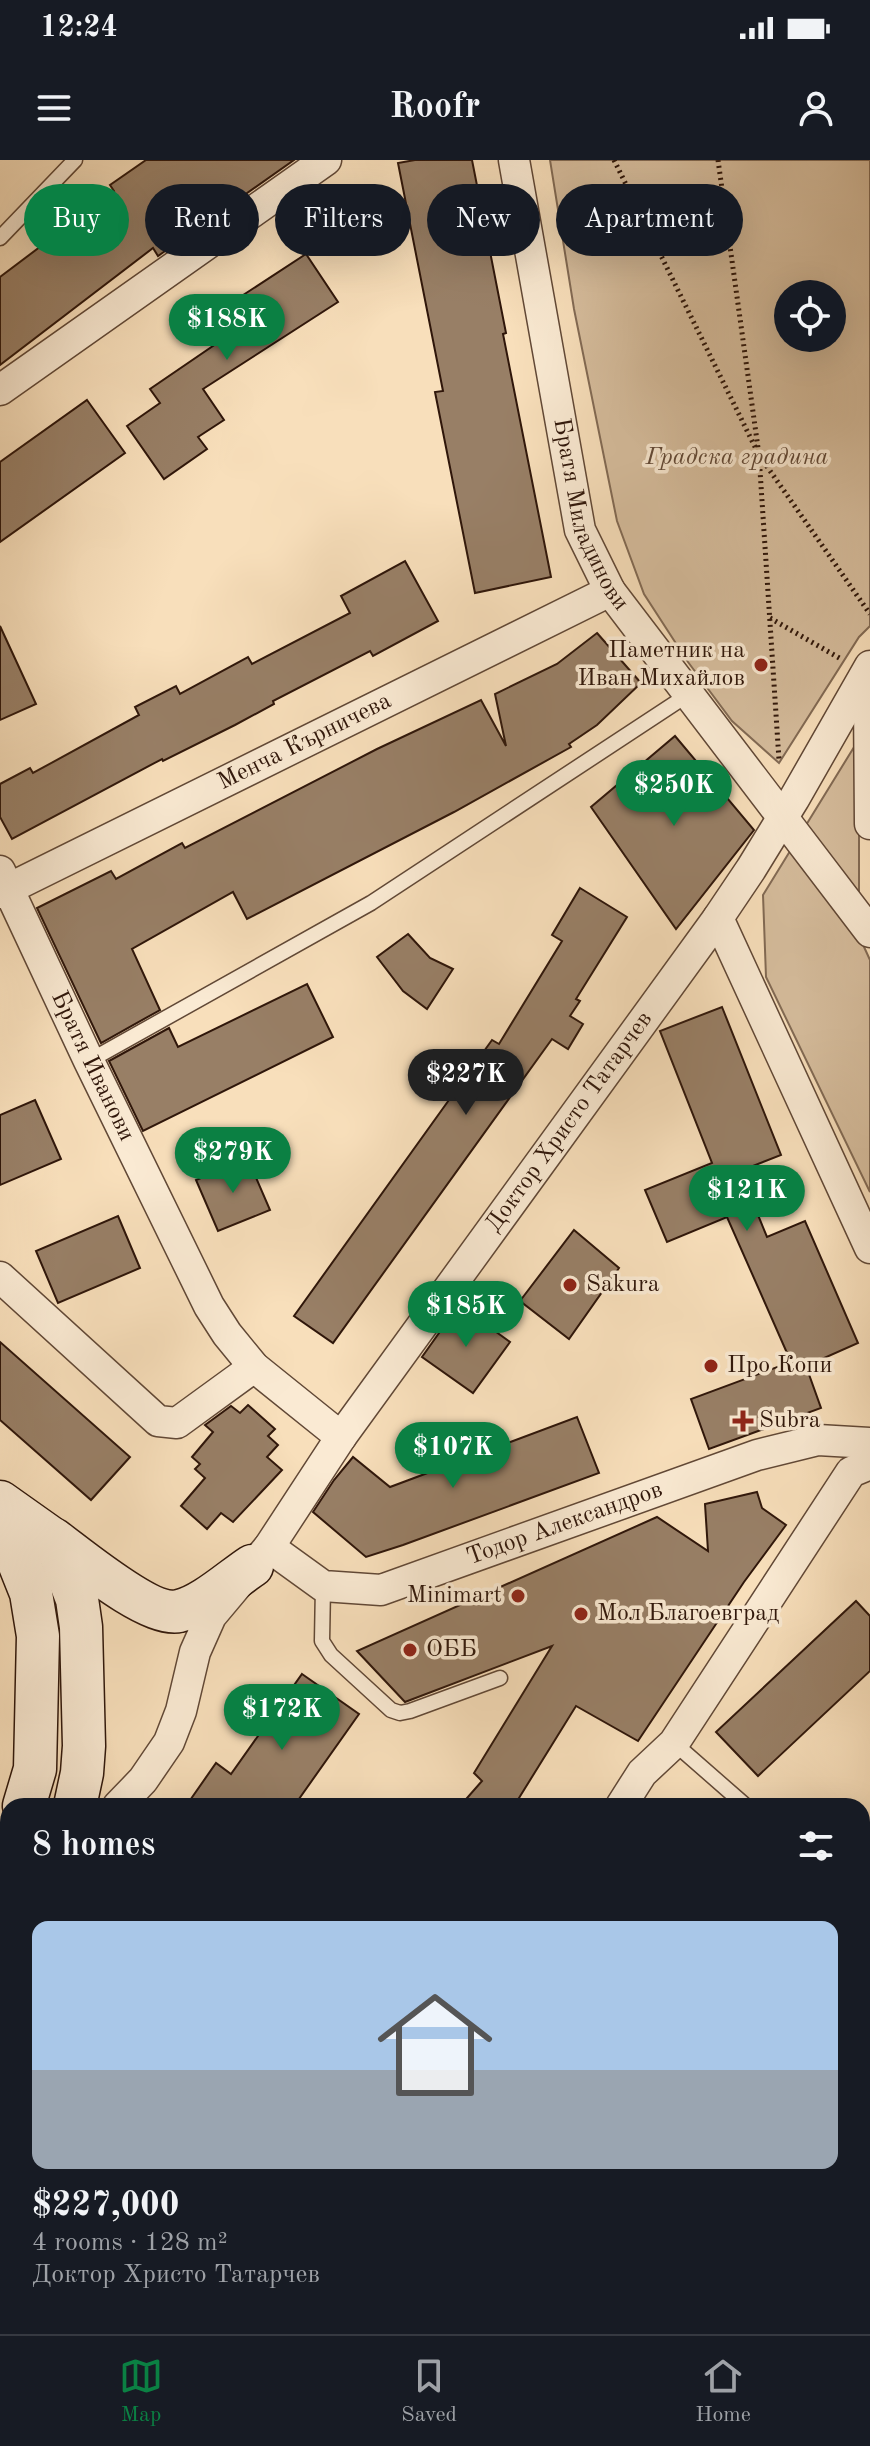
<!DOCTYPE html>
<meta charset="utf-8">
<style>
:root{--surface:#171b24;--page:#242831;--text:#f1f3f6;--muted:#9ea1a6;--line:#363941;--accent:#0b8043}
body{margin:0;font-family:"Old Standard TT",serif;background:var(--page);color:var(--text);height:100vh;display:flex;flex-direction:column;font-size:30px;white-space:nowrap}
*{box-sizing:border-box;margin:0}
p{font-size:26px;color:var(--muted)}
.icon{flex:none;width:44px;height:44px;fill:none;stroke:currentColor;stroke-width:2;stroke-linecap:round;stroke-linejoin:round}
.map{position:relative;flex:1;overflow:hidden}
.drawer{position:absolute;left:0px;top:1638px;width:870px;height:536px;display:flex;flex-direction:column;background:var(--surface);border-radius:24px 24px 0 0;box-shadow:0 8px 32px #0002}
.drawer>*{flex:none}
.guide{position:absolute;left:24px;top:24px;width:822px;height:72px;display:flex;gap:16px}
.tools{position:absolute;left:774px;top:120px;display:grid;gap:16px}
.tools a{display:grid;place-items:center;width:72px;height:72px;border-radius:50%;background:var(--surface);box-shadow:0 8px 32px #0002;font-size:40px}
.price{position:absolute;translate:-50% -68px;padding:0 18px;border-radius:28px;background:var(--accent);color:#fff;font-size:26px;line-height:52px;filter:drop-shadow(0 2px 4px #0008)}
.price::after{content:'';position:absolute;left:50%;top:48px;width:24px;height:18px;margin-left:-12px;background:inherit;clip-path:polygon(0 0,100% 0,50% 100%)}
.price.selected{background:#222;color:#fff}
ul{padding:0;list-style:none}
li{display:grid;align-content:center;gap:16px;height:424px;padding:0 32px}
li+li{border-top:2px solid var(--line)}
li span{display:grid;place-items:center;height:248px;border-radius:16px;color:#555}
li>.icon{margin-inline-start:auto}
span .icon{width:144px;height:144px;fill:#fffc;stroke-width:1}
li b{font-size:34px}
h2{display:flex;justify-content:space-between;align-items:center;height:96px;padding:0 32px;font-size:34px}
.tag{padding:0 28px;border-radius:36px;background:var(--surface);box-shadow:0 8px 32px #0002;font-size:28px;line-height:72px}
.tag.selected{background:var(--accent);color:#fff}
.status{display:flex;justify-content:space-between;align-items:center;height:56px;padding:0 40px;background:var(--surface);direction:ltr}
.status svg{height:22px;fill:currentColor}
header{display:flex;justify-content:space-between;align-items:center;height:104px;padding:0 32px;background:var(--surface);font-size:36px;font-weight:700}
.dock{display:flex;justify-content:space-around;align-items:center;height:112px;border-top:2px solid var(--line);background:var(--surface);font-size:22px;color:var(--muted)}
.dock a{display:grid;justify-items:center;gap:4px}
.dock .selected{color:var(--accent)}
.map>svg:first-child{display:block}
.green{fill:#d6bd9d;stroke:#826a54;stroke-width:2;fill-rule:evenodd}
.building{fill:#987f66;stroke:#2f160a;stroke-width:2}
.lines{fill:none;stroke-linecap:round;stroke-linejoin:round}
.lane-casing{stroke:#614836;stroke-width:17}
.street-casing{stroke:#614836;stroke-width:33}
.secondary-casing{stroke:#2f160a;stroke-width:45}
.path{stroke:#2f160a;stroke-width:5;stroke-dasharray:2 4;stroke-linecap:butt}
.lane{stroke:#faead3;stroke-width:14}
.street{stroke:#faead3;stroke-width:30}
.secondary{stroke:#faead3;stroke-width:42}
.poi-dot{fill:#8f2418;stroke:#faead3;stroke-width:3}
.labels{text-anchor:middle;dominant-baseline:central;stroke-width:7;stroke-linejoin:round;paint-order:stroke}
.park-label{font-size:24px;font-style:italic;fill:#614836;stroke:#faead3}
.street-label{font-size:24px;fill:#2f160a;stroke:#faead3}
.poi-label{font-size:24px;fill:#2f160a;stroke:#faead3;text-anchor:start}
</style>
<div class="status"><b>12:24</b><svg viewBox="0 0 49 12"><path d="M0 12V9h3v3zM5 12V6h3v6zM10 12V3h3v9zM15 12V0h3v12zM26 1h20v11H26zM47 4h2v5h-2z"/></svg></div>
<header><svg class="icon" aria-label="menu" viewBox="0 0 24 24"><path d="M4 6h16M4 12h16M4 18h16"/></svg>Roofr<svg class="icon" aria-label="person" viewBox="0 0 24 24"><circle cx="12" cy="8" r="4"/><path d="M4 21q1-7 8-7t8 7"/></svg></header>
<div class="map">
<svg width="870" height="2174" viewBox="0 0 870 2174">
<rect width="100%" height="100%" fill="#f8dfbb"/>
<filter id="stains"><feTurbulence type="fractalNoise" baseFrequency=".0025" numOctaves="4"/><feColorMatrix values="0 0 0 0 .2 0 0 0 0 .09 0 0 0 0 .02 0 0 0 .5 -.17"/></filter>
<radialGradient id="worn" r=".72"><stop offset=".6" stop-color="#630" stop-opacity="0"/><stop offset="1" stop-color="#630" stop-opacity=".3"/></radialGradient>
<g class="green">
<path d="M550 0H870V466L859 477 779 603 732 561 688 502 644 434 617 361 574 149ZM788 134H832V178H788Z"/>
<path d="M859 579V776L870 800V1032L766 817 763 735Z"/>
<path d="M8 1674V1778L0 1775V1677Z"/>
</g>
<g class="building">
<path d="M146 0H294L158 96 153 88 0 205V117L114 31 110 25Z"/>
<path d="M415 0H472L506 173 503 174 551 417 475 433 435 232 443 231 398 3Z"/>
<path d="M306 94 338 142 203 229 224 260 198 277 207 289 164 319 127 266 160 243 150 229 226 177 211 156Z"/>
<path d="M87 240 125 293 0 382V302Z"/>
<path d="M405 401 438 461 373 496 370 491 273 541 274 544 235 565 163 601 162 599 12 679 0 657V624L30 608 33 613 139 555 135 547 176 526 180 534 248 497 252 504 350 453 341 436Z"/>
<path d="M0 466 36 544 0 560Z"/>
<path d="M597 473 641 523 597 565 569 584 571 587 454 652 247 759 233 732 132 789 160 850 101 883 37 748 111 711 116 719 182 683 185 688 377 589 481 540 506 586 495 534 557 504Z"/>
<path d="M675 576 754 670 676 769 591 647Z"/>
<path d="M580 728 627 757 576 839 580 841 570 856 583 864 568 889 552 879 333 1183 294 1156 492 880 499 884 562 781 552 775Z"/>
<path d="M408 774 430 798 453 809 427 849 403 831 377 797Z"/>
<path d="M307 824 333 877 143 971 109 901 169 868 178 887Z"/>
<path d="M722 847 781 995 740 1011 767 1077 805 1061 858 1183 806 1206 821 1248 709 1289 691 1239 791 1202 727 1057 667 1082 645 1030 712 1003 660 871Z"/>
<path d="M35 940 61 999 0 1025V955Z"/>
<path d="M248 999 270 1050 218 1071 196 1020Z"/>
<path d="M118 1056 140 1108 58 1143 36 1091Z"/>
<path d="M574 1070 619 1108 569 1179 520 1141Z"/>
<path d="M459 1145 510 1182 473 1233 422 1197Z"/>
<path d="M0 1182 130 1297 91 1340 0 1260Z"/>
<path d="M248 1245 275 1269 268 1276 278 1285 267 1297 282 1310 233 1362 221 1353 207 1369 181 1346 205 1318 195 1309 200 1304 192 1297 213 1272 205 1265 231 1246 240 1253Z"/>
<path d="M577 1257 599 1313 403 1385 366 1397 313 1352 334 1320 353 1297 390 1327Z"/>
<path d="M757 1332 762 1348 786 1365 744 1422 638 1581 576 1546 514 1646H460L482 1621 474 1613 552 1486 405 1542 357 1491 657 1357 708 1391 705 1344Z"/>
<path d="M856 1441 870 1456V1511L758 1616 716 1572Z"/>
<path d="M302 1514 359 1554 294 1646H186L216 1603 231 1614Z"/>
</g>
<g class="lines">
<g class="lane-casing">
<g id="lane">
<path d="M0 78 75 0"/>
<path d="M89 901 371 743 689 534"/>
<path d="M323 1426 322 1481 331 1495 391 1550 400 1553 410 1551 500 1518"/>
<path d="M674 1583 746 1646"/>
<path d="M0 2019 8 2008"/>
</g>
</g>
<g class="street-casing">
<g id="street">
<path id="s1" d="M514 0 580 370 610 431 870 772"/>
<path d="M0 230 326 0"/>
<path d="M869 537 870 664"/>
<path id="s2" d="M0 711 89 901 209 1146 227 1174 254 1207 341 1277"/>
<path id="s3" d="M0 733 610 431"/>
<path d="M718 758 870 1088"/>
<path d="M0 1117 158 1261 177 1263 254 1207"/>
<path id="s4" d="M269 1387 323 1426 381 1430 757 1295 818 1280 870 1283"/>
<path id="s5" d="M118 1646 143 1620 169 1582 181 1551 195 1492 211 1456 269 1387 341 1277 718 758 751 709 794 639 870 506"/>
<path d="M621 1646 642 1613 674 1583 851 1312 870 1304"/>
<path d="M862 2141 870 2133"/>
<path d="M830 2174 838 2166"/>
</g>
</g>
<g class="secondary-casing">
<g id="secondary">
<path d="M0 1342 48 1376 60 1394 77 1439 81 1467 84 1586 82 1613 75 1646"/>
<path d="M0 1361 11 1383 31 1433 38 1476 35 1609 24 1646"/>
<path d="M53 1379C79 1398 150 1458 179 1451 203 1446 232 1419 252 1406"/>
<path d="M0 1796 7 1788"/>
<path d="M628 2166 640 2174"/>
</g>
</g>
<g class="path">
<path d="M614 0 759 295 870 454"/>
<path d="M718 0 759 295 779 600"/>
<path d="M770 458 841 499"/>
<path d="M0 1860 8 1849"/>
</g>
<use href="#lane" class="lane"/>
<use href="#street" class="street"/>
<use href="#secondary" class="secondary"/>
</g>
<g class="poi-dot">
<circle cx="761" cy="505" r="8"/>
<circle cx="570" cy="1125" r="8"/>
<circle cx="711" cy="1206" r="8"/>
<path d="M739 1249h8v8h8v8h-8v8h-8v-8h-8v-8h8z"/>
<circle cx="518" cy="1436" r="8"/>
<circle cx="581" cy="1454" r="8"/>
<circle cx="410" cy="1490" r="8"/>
</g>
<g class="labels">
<g class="park-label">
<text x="737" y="298">Градска градина</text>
</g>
<g class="street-label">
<text stroke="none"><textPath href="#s1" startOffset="364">Братя Миладинови</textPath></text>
<text stroke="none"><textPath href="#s3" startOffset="340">Менча Кърничева</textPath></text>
<text stroke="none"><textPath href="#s2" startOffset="216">Братя Иванови</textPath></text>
<text stroke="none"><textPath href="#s5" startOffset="826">Доктор Христо Татарчев</textPath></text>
<text stroke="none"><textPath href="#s4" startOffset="320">Тодор Александров</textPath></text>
</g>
<g class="poi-label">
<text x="745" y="491" text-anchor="end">Паметник на<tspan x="745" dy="28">Иван Михайлов</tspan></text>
<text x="586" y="1125">Sakura</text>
<text x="727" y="1206">Про Копи</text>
<text x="759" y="1261">Subra</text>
<text x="502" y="1436" text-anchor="end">Minimart</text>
<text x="597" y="1454">Мол Благоевград</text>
<text x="426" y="1490">ОББ</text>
</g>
</g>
<rect width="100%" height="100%" filter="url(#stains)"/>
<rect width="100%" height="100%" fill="url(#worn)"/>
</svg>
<div class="tools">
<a><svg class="icon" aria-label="locate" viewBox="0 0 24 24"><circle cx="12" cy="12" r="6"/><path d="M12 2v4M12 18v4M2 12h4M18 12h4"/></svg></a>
</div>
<b class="price" style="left:227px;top:202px">$188K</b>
<b class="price" style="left:674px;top:668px">$250K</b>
<b class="price selected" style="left:466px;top:957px">$227K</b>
<b class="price" style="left:233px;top:1035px">$279K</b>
<b class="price" style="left:747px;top:1073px">$121K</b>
<b class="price" style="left:466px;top:1189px">$185K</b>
<b class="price" style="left:453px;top:1330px">$107K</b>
<b class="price" style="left:282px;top:1592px">$172K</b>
<div class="guide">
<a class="tag selected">Buy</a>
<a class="tag">Rent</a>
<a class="tag">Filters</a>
<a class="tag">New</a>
<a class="tag">Apartment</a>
</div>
<section class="drawer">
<h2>8 homes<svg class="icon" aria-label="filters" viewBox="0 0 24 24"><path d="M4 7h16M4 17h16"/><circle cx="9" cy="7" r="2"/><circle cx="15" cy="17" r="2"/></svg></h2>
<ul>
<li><span style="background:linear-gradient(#a9c7e8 60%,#9aa5b1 0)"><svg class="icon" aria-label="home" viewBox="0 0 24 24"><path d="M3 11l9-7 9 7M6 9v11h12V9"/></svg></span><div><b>$227,000</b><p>4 rooms · 128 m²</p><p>Доктор Христо Татарчев</p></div></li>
</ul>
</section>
</div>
<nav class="dock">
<a class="selected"><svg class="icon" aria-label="map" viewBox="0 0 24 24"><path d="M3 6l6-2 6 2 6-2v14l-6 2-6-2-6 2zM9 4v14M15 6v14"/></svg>Map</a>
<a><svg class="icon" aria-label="saved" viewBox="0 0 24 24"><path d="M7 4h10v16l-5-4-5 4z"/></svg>Saved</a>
<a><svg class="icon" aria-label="home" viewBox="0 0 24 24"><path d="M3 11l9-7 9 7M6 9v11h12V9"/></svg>Home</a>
</nav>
